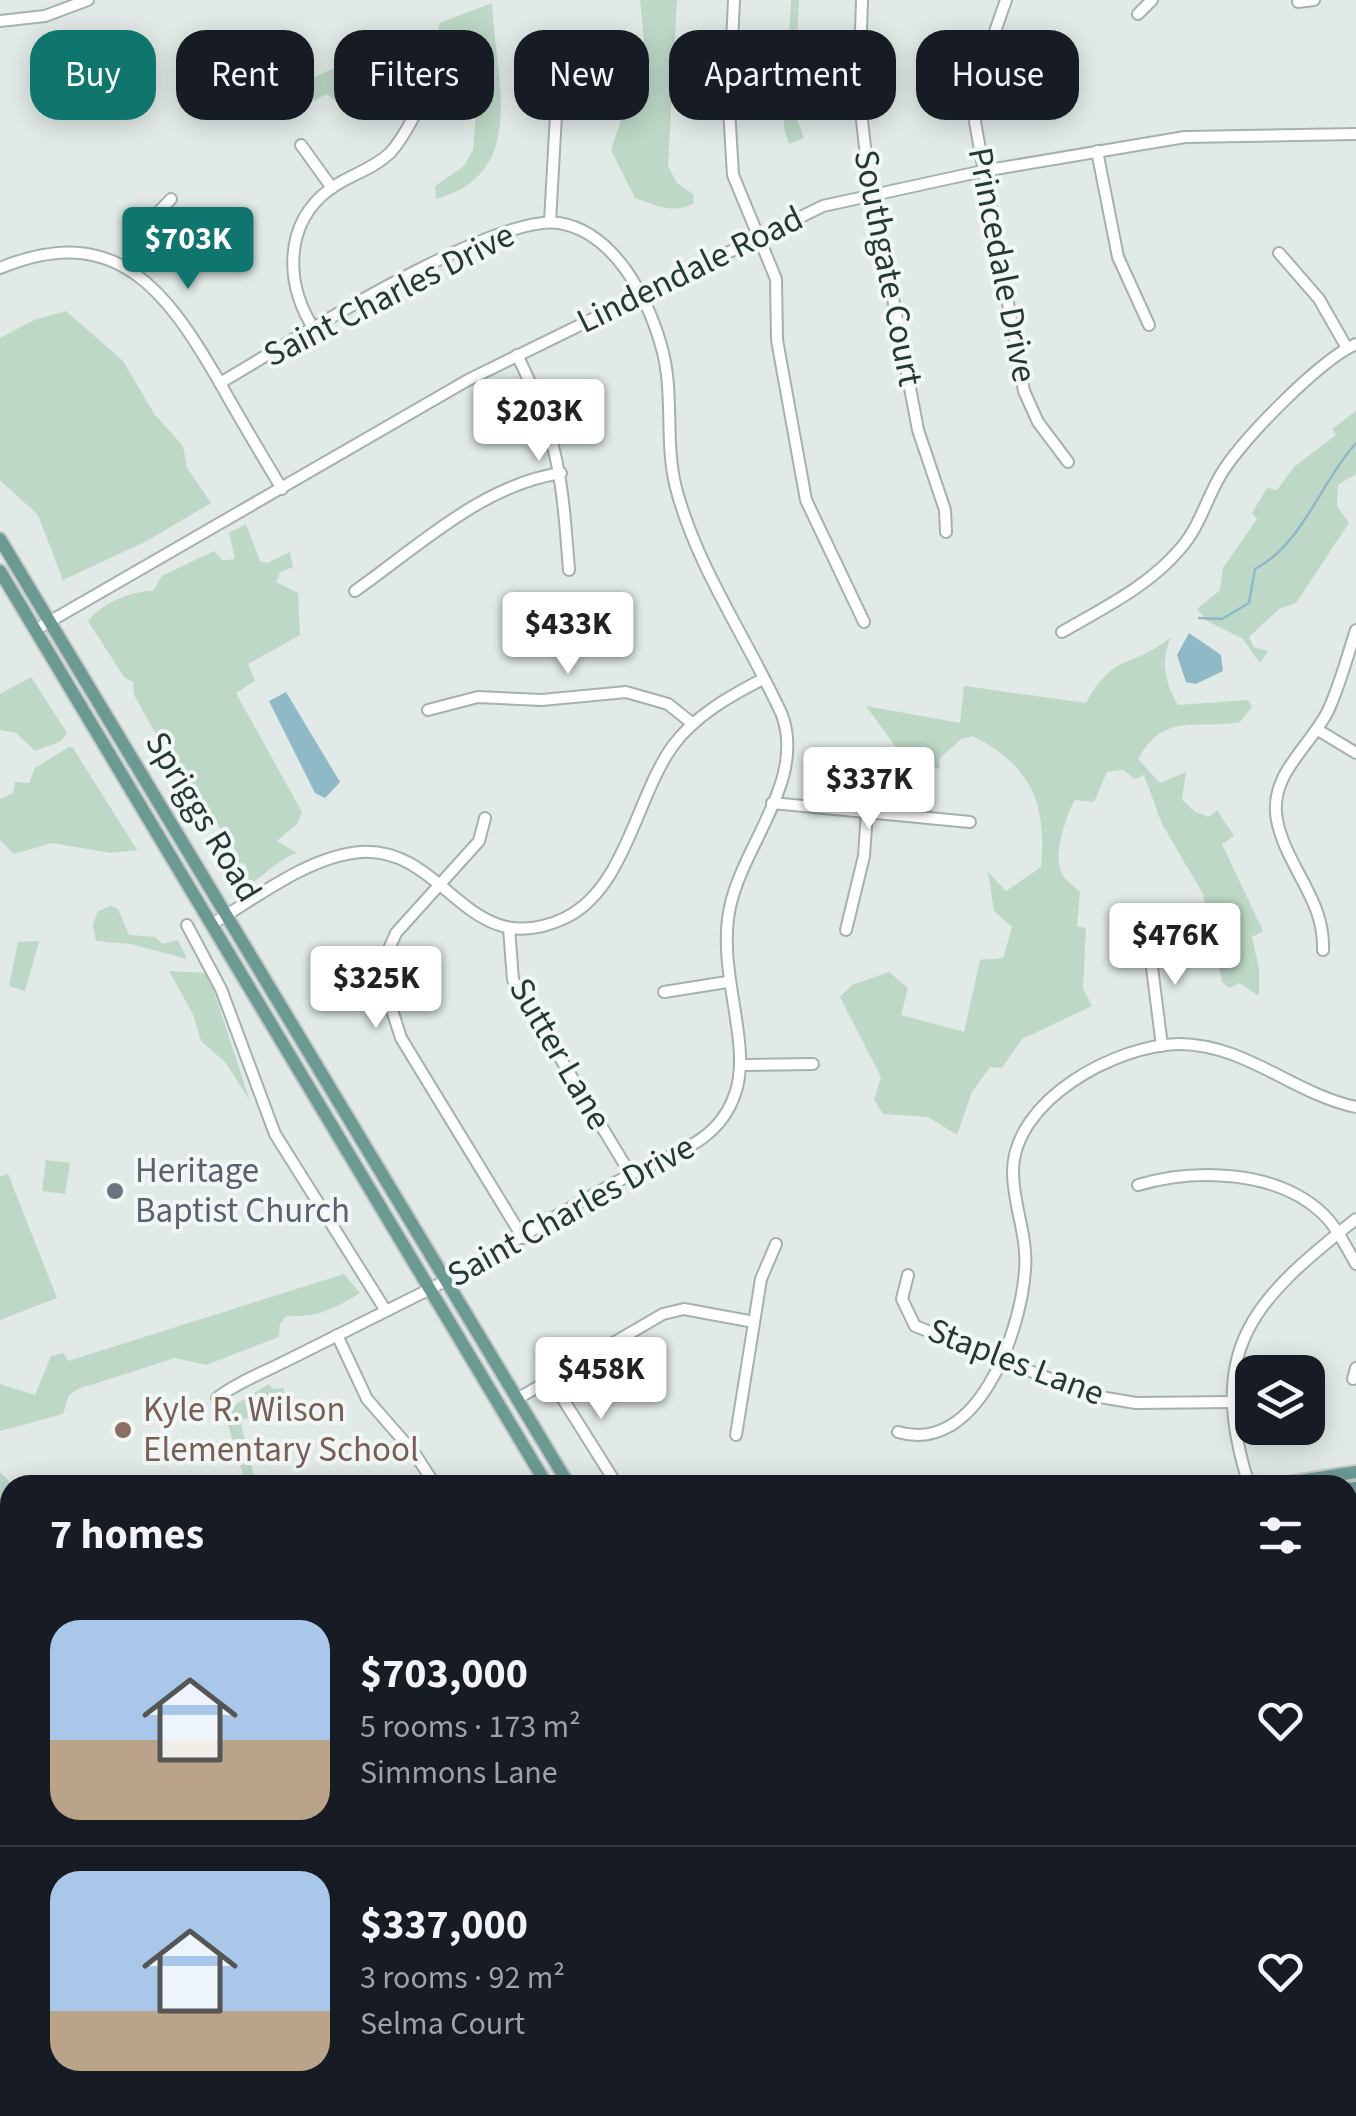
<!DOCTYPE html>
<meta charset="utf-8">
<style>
:root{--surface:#171b24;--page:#20242c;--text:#f1f3f6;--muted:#9ea1a6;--line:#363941;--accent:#0f766e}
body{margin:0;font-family:"Source Sans 3",sans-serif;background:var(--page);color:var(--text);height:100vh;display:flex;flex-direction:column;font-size:38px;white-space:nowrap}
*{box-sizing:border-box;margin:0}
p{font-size:32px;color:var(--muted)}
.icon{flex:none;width:55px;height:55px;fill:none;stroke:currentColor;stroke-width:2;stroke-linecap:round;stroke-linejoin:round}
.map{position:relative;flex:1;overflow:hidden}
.side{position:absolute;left:0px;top:1475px;width:1358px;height:642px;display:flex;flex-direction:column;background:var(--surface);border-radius:30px 30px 0 0;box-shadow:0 5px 25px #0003}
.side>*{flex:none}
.top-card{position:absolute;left:30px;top:30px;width:1298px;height:90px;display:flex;gap:20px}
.buttons{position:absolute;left:1235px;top:1355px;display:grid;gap:20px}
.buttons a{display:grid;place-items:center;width:90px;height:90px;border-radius:20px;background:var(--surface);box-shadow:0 5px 25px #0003;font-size:50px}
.price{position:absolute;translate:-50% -85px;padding:0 22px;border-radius:10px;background:#fff;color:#222;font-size:32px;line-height:65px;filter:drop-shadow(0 2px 5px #0008)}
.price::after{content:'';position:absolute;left:50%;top:60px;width:30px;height:22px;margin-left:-15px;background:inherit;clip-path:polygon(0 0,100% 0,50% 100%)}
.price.current{background:var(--accent);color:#fff}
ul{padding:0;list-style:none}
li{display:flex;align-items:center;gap:30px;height:250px;padding:0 50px}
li+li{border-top:2px solid var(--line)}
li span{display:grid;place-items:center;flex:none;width:280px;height:200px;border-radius:30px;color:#555}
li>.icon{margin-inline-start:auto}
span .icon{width:120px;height:120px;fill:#fffc;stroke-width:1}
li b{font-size:42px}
h2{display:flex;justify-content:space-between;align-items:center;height:120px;padding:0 50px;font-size:42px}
.tag{padding:0 35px;border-radius:30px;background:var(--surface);box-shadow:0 5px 25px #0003;font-size:35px;line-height:90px}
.tag.current{background:var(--accent);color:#fff}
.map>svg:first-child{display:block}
.green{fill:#bdd8c7}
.water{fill:#90b9c8}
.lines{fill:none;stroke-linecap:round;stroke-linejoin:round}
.stream{stroke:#90b9c8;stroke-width:2.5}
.minor-casing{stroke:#a5b1ae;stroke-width:14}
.major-casing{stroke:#c2c7c6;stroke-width:16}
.minor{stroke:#fff;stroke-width:10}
.major{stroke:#6b9a93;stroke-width:12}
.worship-dot{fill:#6b7280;stroke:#f1f7f5;stroke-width:4}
.education-dot{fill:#8d6e63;stroke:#f1f7f5;stroke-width:4}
.labels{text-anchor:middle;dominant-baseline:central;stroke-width:8;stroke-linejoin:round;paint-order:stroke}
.street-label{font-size:35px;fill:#243835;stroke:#f1f7f5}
.worship-label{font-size:35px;fill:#5b616d;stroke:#f1f7f5;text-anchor:start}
.education-label{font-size:35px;fill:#785e54;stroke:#f1f7f5;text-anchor:start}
</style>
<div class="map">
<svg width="1356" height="2116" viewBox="0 0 1356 2116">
<rect width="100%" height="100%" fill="#e1eae7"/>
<g class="green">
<path d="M640 0H677L668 166 677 183 693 194 694 203C674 215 656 205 635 198L611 150C618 127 630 108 617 86 623 66 628 53 644 40Z"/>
<path d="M791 0H799L794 111 804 138 789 144 784 128Z"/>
<path d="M492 3C495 79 530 173 436 199L435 186 464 166 473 150 477 100 467 69 438 31 440 23Z"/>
<path d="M353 60 362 88 355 102 356 118 327 94 313 101 312 93 303 90 301 83Z"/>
<path d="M66 311 123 361 155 415 183 446 187 468 211 503 147 541 63 580 38 515 0 480V338L34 320Z"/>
<path d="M1356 411V474L1338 485 1337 506 1349 523 1296 603 1279 609 1249 637 1254 647 1268 651 1260 663 1243 639 1207 621 1197 609 1220 590 1223 568 1257 519 1252 513 1267 488 1277 490 1294 467 1336 435 1332 429Z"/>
<path d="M246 524 260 561 267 563 290 552 293 567 280 572 276 582 298 593 300 635 248 664 255 681 236 693 302 812 298 823 277 841 297 853C274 861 263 879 241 889L237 879 247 867 244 863 231 865 238 854 153 729 134 695 133 682 124 677 88 621C104 602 131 591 153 591L162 576 214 551 223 561 235 559 229 533Z"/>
<path d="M1171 637C1160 661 1165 683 1178 705L1248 700 1252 707 1240 722C1196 730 1165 711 1138 759L1160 783 1186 772 1182 799 1195 812 1209 817 1217 810 1234 836 1222 844 1263 931 1252 937 1259 968V996L1239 983 1229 988 1222 982 1203 894 1162 824 1144 775 1135 779 1123 770 1107 772 1094 802 1075 800C1066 816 1052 856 1062 874 1065 880 1075 887 1080 892L1077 926 1086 928 1083 989 1092 1006 1022 1039 1002 1068 990 1067 972 1092 957 1135 928 1117 883 1114 874 1100 881 1077 840 997 852 985 889 972 908 988 901 1015 964 1032 980 960 1003 958 1012 927 994 911 988 872 1006 891 1041 867C1047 805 1032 766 973 736L961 739 939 759 940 769 906 761 866 706 960 723 964 686 1086 703C1116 650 1131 670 1171 637Z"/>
<path d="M31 677 67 733 61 741 35 751 16 733 0 730V694Z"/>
<path d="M69 747 73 748 137 850 111 853 52 843 14 854 0 840V799L13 793 15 782 29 783 35 768Z"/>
<path d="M111 906 118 909 129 935 155 937 162 944 178 940 187 959 131 944 96 941 93 924 98 911Z"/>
<path d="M39 941 25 991 9 986 18 942Z"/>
<path d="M169 971 208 973 250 1101 226 1063 201 1041 193 1014Z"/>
<path d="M46 1160 70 1163 65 1194 42 1191Z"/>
<path d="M8 1174 57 1298 0 1320V1177Z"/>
<path d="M344 1274 360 1293C335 1309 316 1318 286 1316L280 1324 279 1337 206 1365 175 1358 78 1389 69 1395 63 1414 0 1431V1384L35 1395 51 1356 64 1353 68 1361Z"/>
<path d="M269 1384 272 1389 283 1388 292 1407 240 1420 256 1485H246L226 1418 236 1404Z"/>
<path d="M0 1472 13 1485 10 1821 0 1818Z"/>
<path d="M1356 1640V1750L1348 1764V1680Z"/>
<path d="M82 2108H140L139 2116H81Z"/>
<path d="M230 2108H336L333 2116H228Z"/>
</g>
<g class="water">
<path d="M1189 633 1221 655 1223 671 1196 684 1186 682 1177 655Z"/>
<path d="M286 692 340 782 325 798 315 793 269 701Z"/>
</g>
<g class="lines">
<g class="stream">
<path d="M1199 618 1222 619 1249 603 1255 569C1303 544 1321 481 1356 443"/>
<path d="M0 1498 10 1522"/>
<path d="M1348 2067 1356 2073"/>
<path d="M280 2116 285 2108"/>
</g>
<g class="minor-casing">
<g id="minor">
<path d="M734 0 729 109 733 175 776 279 777 340 806 500 864 622"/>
<path d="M862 0 859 94 866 156 918 430 945 510 946 532"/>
<path d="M1006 0 984 63 975 122 1024 391 1038 422 1068 462"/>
<path d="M1298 2 1314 0"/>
<path d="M1138 14 1152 0"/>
<path d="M0 21 45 16 88 0"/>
<path d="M301 145 332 188"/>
<path d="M1097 151 1118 257 1149 325"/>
<path d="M550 222 560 43"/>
<path d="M1279 253 1319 299 1347 348"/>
<path d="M126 267 146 225 171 199"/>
<path d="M0 268C117 219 168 293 220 383 240 419 261 454 282 489"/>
<path d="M314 329C285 284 283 224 330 189 349 175 372 170 390 153 403 139 410 123 419 107"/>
<path d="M517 355C559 439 562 478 569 570"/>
<path d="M355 591C419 546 482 485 561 473"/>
<path d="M35 630 468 380 823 206 983 171 1185 137 1356 134"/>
<path d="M1062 632C1103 608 1149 586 1180 549 1199 528 1206 500 1220 476 1240 441 1320 360 1356 344"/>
<path d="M428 710 478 697 542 700 626 692 668 704 693 724"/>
<path d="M1318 730 1356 753"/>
<path d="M772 803 970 822"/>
<path d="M485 818 479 841 396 933 385 958 384 985 401 1038 523 1238"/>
<path d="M212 924C256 898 309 856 361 852 447 847 467 964 565 918 625 889 636 798 672 747 694 716 730 696 763 679"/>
<path d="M187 925 221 989 275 1134 386 1311"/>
<path d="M509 928 513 980 631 1175"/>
<path d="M846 930 864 856 867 812"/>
<path d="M1148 936 1162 1046"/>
<path d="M1323 950C1325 899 1286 867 1277 820 1268 775 1310 747 1328 711 1340 685 1347 657 1356 630"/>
<path d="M664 992 727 982"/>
<path d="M741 1065 813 1064"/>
<path d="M1138 1185C1195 1168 1276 1170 1322 1213 1337 1227 1346 1247 1356 1264"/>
<path d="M908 1275 902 1299 915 1326 1094 1396 1136 1403 1232 1402"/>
<path d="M337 1335 367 1399 415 1454 435 1485"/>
<path d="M1353 1379 1356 1368"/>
<path d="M551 1380 617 1485"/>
<path d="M217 1398C236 1383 262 1373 284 1362 331 1338 379 1315 426 1291 496 1255 561 1210 630 1175 672 1153 718 1144 735 1094 753 1043 716 972 730 907 743 845 806 780 782 715 748 640 697 568 676 488 664 441 675 392 661 345 647 297 614 232 559 223 493 213 285 345 220 383"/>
<path d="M517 1399 663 1314 684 1309 754 1322"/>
<path d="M898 1432C977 1456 1021 1332 1025 1270 1028 1236 1013 1205 1013 1172 1013 1100 1116 1045 1179 1044 1245 1044 1294 1094 1356 1107"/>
<path d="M736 1435 761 1279 776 1244"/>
<path d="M1249 1485C1205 1347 1254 1300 1356 1219"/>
<path d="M540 2108 541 2116"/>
<path d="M1015 2108 1026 2116"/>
<path d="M1 2116 10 2084"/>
</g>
</g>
<g class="major-casing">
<g id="major">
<path d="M0 539 569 1485"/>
<path d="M0 571 547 1485"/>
<path d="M1276 1485 1356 1472"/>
<path d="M1348 1489 1356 1488"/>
<path d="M0 1830 10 1833"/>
<path d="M0 1849 10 1852"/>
<path d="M773 2108 775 2116"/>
<path d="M794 2108 795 2116"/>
</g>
</g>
<use href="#minor" class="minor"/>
<use href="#major" class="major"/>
</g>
<circle class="worship-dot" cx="115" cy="1191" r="10"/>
<circle class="education-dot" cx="123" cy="1430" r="10"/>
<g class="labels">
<g class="street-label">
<text transform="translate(1002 265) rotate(79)">Princedale Drive</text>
<text transform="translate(888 268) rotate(79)">Southgate Court</text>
<text transform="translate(690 270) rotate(-26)">Lindendale Road</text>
<text transform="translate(389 295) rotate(-27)">Saint Charles Drive</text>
<text transform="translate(203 817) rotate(59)">Spriggs Road</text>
<text transform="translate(560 1054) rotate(60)">Sutter Lane</text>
<text transform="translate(571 1211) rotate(-29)">Saint Charles Drive</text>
<text transform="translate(1016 1362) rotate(21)">Staples Lane</text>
</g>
<g class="worship-label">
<text x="135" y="1171">Heritage<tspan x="135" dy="40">Baptist Church</tspan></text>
</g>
<g class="education-label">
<text x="143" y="1410">Kyle R. Wilson<tspan x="143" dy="40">Elementary School</tspan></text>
</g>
</g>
</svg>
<div class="buttons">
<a><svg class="icon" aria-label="layers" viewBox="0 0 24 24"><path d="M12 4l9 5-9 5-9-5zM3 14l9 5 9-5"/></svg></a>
</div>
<b class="price current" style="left:188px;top:292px">$703K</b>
<b class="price" style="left:539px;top:464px">$203K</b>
<b class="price" style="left:568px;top:677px">$433K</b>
<b class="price" style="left:869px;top:832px">$337K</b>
<b class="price" style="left:1175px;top:988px">$476K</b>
<b class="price" style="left:376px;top:1031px">$325K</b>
<b class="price" style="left:601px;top:1422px">$458K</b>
<div class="top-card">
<a class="tag current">Buy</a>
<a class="tag">Rent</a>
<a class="tag">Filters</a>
<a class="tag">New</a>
<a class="tag">Apartment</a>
<a class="tag">House</a>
</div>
<section class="side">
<h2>7 homes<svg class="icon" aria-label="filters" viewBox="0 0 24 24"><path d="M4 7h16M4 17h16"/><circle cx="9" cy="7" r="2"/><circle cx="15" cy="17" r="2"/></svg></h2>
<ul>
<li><span style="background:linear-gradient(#a9c7e8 60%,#b9a48a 0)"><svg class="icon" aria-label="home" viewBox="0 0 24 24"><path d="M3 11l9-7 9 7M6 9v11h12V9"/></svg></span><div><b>$703,000</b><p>5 rooms · 173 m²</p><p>Simmons Lane</p></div><svg class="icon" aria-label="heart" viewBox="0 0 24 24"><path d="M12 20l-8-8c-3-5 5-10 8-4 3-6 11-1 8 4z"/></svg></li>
<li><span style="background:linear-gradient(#a9c7e8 70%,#b9a48a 0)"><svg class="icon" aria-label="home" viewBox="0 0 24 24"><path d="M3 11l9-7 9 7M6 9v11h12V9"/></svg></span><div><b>$337,000</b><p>3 rooms · 92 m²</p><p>Selma Court</p></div><svg class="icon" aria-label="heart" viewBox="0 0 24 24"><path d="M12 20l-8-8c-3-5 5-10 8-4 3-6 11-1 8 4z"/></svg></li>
</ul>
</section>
</div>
